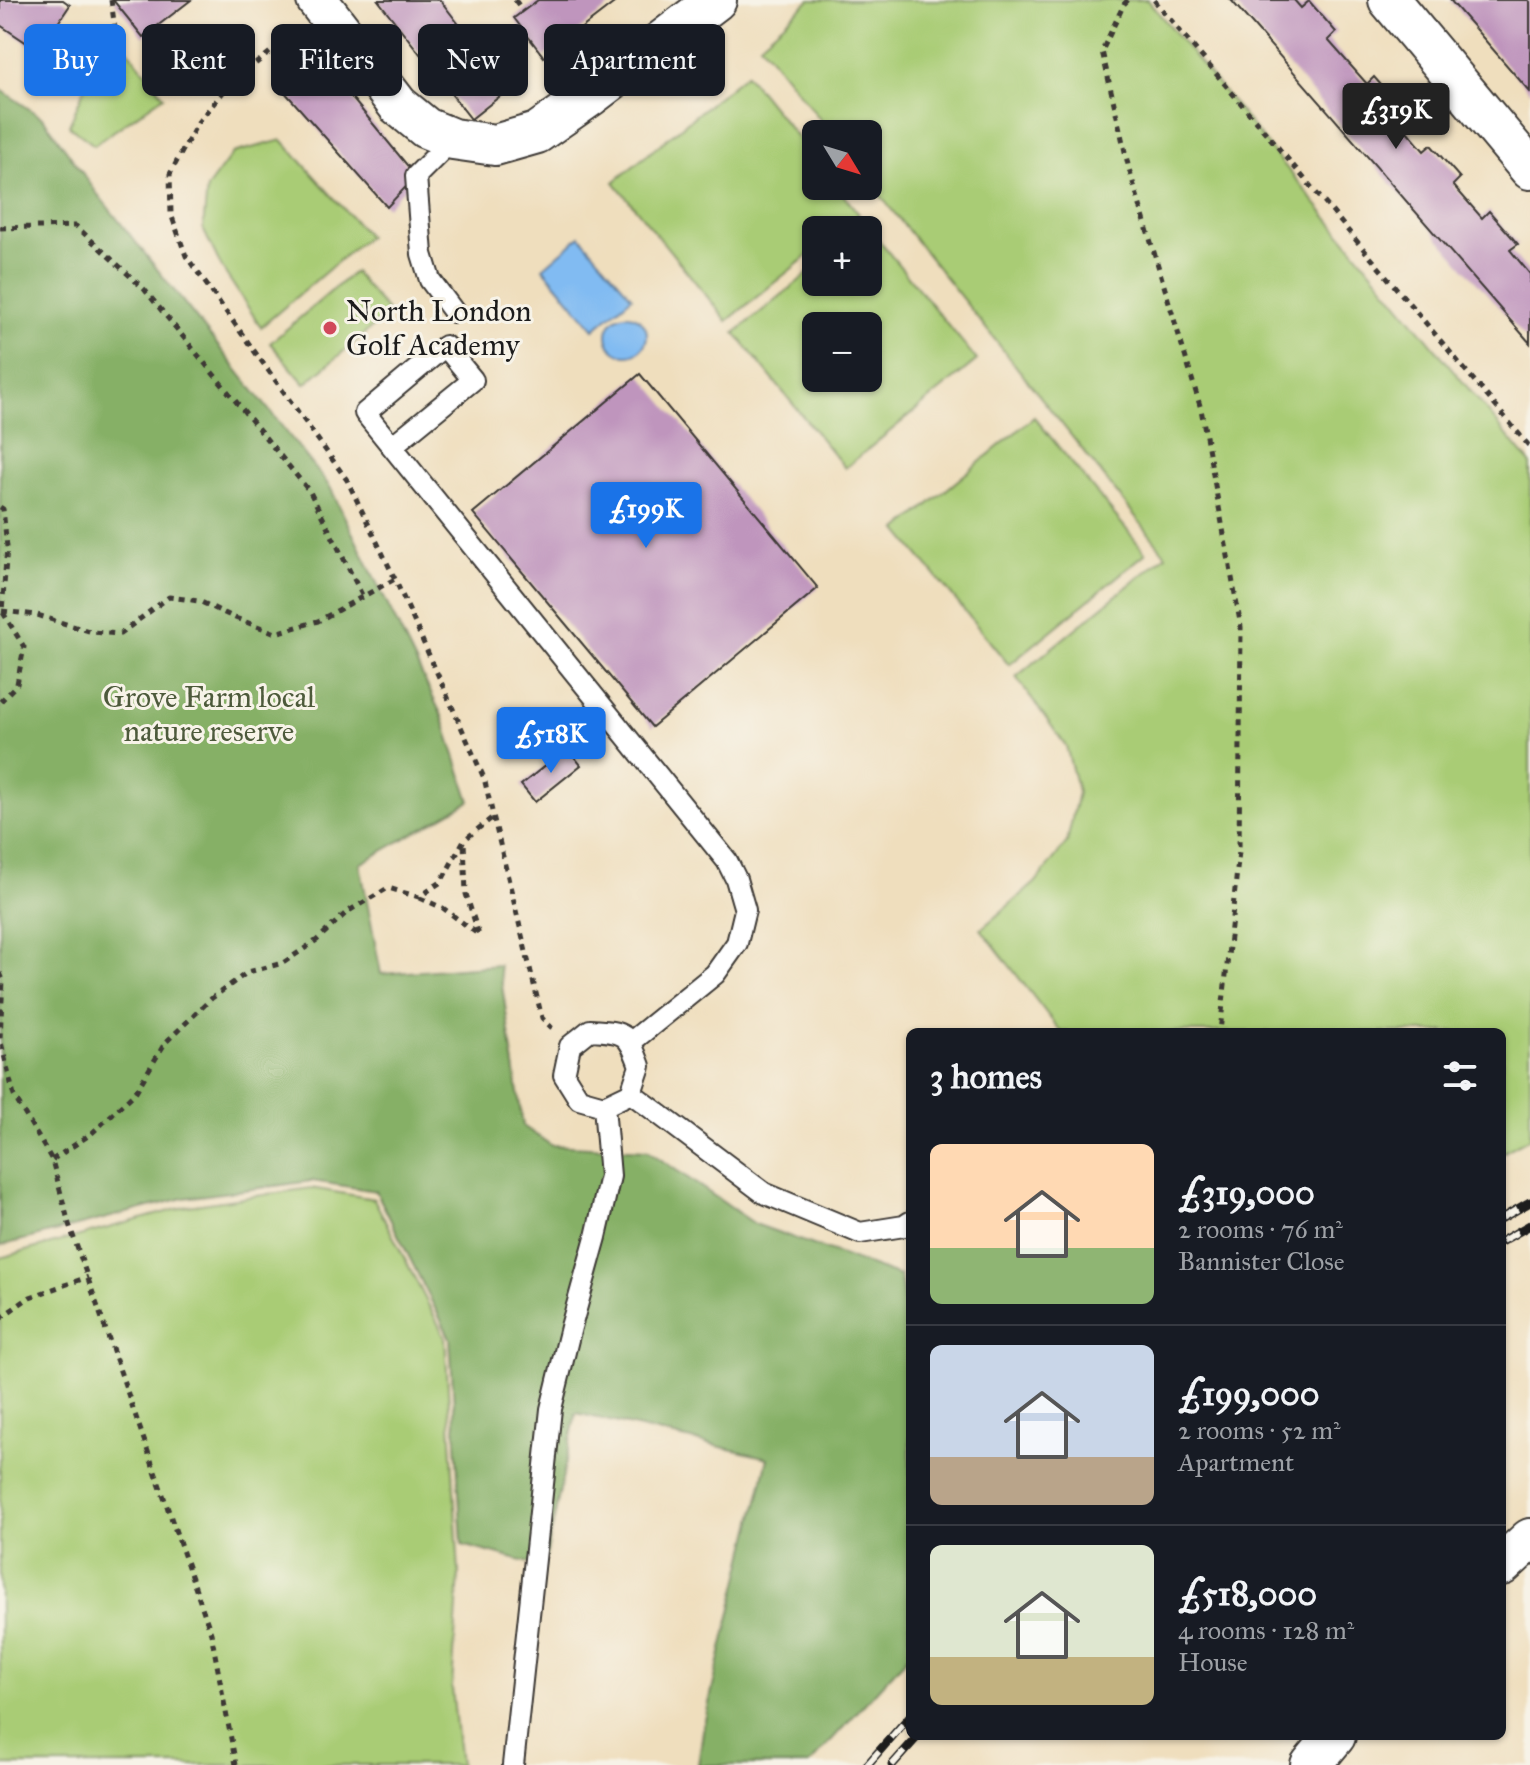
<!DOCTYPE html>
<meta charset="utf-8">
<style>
:root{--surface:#171b24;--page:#20242c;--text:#f1f3f6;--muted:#9ea1a6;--line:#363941;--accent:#1a73e8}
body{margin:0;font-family:"IM FELL Great Primer",serif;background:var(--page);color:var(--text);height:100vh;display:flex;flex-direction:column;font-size:30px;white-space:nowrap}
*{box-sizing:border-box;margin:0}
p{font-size:26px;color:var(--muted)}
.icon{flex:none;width:44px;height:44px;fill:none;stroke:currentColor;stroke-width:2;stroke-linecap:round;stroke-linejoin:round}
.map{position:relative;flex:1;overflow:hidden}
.panel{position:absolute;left:906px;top:1028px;width:600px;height:712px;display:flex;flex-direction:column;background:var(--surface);border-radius:12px;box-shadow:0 2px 6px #0004}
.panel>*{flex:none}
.top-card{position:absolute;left:24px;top:24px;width:760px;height:72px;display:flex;gap:16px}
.needle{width:52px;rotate:128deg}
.controls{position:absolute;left:802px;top:120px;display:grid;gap:16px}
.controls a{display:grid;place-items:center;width:80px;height:80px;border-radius:12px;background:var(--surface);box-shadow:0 2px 6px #0004;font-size:40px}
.price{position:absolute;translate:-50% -68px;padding:0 18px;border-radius:8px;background:var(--accent);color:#fff;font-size:26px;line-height:52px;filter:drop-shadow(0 2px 4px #0008)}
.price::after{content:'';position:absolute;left:50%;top:48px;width:24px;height:18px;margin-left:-12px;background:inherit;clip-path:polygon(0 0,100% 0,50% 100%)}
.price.active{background:#222;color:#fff}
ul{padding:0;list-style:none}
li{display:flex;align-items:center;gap:24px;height:200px;padding:0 24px}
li+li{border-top:2px solid var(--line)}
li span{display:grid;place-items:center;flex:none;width:224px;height:160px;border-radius:12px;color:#555}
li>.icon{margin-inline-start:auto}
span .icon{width:96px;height:96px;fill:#fffc;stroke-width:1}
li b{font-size:34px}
h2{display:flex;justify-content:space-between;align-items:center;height:96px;padding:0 24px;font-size:34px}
.pill{padding:0 28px;border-radius:12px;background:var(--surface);box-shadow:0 2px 6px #0004;font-size:28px;line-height:72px}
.pill.active{background:var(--accent);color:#fff}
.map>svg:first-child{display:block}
.green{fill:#a9cc74;stroke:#627448;stroke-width:2;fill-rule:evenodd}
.forest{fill:#86b066;stroke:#516641;stroke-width:2}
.water{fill:#81bbf2;stroke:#4e6c87;stroke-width:2}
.building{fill:#bf95bd}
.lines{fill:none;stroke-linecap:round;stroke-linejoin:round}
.service-casing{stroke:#3c3934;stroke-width:24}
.minor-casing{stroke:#3c3934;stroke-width:44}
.path{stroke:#3c3934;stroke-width:5;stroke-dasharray:6 6;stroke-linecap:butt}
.service{stroke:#fff;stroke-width:20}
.minor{stroke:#fff;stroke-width:40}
.rail-casing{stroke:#1c1c1c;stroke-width:9}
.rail{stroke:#f7f3e8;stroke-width:6;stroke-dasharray:18;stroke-linecap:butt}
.poi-dot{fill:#d1495b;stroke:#f7f3e8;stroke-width:3}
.labels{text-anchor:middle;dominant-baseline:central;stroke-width:6;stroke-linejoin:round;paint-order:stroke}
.poi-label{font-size:30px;fill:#1c1c1c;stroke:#f7f3e8;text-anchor:start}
.park-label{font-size:30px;fill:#4d5a3b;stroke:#f7f3e8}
</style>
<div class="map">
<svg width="1530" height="1765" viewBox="0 0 1530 1765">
<rect width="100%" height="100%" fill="#f7f3e8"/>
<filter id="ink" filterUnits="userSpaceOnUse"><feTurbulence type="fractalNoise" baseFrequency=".0125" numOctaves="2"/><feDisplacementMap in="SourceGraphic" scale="16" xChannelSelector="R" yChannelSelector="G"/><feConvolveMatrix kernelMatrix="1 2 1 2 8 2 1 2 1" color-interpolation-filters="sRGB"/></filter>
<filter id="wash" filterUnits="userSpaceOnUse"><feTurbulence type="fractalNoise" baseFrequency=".006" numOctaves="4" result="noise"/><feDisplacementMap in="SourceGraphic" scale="32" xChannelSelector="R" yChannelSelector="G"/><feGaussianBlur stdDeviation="1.8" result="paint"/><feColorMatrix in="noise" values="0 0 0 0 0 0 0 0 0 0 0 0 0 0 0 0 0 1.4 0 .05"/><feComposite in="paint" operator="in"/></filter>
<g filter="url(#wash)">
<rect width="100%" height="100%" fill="#efdebd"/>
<g class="green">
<path d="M810 0H1148L1530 463V1138L1502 1153V1032H1061L981 929 1035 883 1067 842 1078 792 1066 746 1016 677 1166 555 868 180V134H832L760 44Z"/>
<path d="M128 50 164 96 94 145 69 126 89 77Z"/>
<path d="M746 74 816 161V186H836L859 214 839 230H816V249L727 321 614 182Z"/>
<path d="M282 140 368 236 261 327 222 268 203 229 207 188 233 153Z"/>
<path d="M866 225 977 360 845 468 735 333 816 267V282H868V230H861ZM868 326V378H816V326Z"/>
<path d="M354 272 389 313 305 384 270 343Z"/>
<path d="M1034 417 1146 553 1009 665 898 530Z"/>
<path d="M311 1188 374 1199 445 1337 459 1573 452 1688 460 1765H0V1258L188 1206Z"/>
</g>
<path class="forest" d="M0 89 44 119 96 192 330 487 442 716 470 801 360 864 381 974 499 965 523 1126 551 1145 647 1150 755 1224 900 1276 910 1337V1654L809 1765H698L704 1724 768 1458 576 1413 544 1567 462 1545 450 1338 376 1191 312 1181 184 1198 0 1246Z"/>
<g class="water">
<path d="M580 236 632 297 594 329 543 268Z"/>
<circle cx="627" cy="335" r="20"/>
</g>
<g id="blocks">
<g class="building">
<path d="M0 0H63L70 5 39 51 0 25Z"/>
<path d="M113 0H191L143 37Z"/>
<path d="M378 0H440L509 89 471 119Z"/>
<path d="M538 0H618L544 57 514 18Z"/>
<path d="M1231 0H1294L1301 8 1309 1 1336 32 1328 40 1367 84 1374 77 1403 110 1395 117 1424 151 1431 145 1460 178 1453 185 1482 218 1489 211 1518 244 1510 250 1530 274V343Z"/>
<path d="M1450 0H1528L1530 2V92Z"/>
<path d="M319 58 416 176 387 207 283 90Z"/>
<path d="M640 374 818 588 652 727 473 513Z"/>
<path d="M567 748 581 765 535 802 521 785Z"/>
</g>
</g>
</g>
<g filter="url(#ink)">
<use href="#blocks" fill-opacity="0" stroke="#3c3934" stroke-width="2"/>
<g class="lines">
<g class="service-casing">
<g id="service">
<path d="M453 139 416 176 422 254 430 280 454 312"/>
<path d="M392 446 473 380 445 346 365 413 727 861 736 879 745 910 737 943 715 974 631 1042"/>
<path d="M590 1030C626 1032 628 1033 640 1066L631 1093 604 1106 579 1099 564 1075 570 1046Z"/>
<path d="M631 1093 764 1193 860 1233 904 1226 910 1222"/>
<path d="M513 1765 551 1409 571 1327 596 1237 610 1176 604 1106"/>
</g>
</g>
<g class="minor-casing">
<g id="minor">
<path d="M317 0 398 105 426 128 453 139 495 145 537 133 590 96 716 0"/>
<path d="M1389 0 1530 169"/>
<path d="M1502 1565 1530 1539"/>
<path d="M1311 1765 1335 1736"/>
</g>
</g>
<g class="path">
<path d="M111 0 119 58"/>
<path d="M515 0 523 11"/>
<path d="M1128 0 1124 4 1102 51 1129 169 1201 409 1241 627 1239 851 1220 1032"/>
<path d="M1154 0 1530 447"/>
<path d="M298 30 230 84 198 122 170 174 171 214 186 256 347 480 395 579 484 778 542 1018 552 1028"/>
<path d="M553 50 570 70"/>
<path d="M0 228 76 226 144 289 310 492 363 597"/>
<path d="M0 507 3 509 7 547 2 611 24 647 17 684 0 702"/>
<path d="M2 611 37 615 92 632 120 634 169 597 199 601 235 618 276 633 318 621 395 579"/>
<path d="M420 898 443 908 479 935 466 894 464 841"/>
<path d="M0 973 3 980 0 1038 14 1096 52 1160 69 1224 211 1633 236 1765"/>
<path d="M52 1160 91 1134 135 1093 165 1043 212 998 248 972 283 963 317 940 347 912 388 888 419 897 441 882 464 840 493 817"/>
<path d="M0 1318 30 1297 88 1277"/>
</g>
<use href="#service" class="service"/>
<use href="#minor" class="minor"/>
<g class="rail-casing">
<g id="rail">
<path d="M1502 1218 1530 1202"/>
<path d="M1502 1241 1530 1225"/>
<path d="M867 1765 910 1716"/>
<path d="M892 1765 918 1736"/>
</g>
</g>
<use href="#rail" class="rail"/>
</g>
</g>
<circle class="poi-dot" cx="330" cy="328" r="8"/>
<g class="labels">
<g class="poi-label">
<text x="346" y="311">North London<tspan x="346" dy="34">Golf Academy</tspan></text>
</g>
<g class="park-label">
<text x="209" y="697">Grove Farm local<tspan x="209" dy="34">nature reserve</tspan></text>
</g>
</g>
</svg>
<div class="controls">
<a><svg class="needle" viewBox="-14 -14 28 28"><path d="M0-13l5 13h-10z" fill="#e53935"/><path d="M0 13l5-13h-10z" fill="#9ea1a6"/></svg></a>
<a>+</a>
<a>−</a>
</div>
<b class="price active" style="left:1396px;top:151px">£319K</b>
<b class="price" style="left:646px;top:550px">£199K</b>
<b class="price" style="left:551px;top:775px">£518K</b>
<div class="top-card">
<a class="pill active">Buy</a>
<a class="pill">Rent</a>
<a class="pill">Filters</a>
<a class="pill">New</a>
<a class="pill">Apartment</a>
</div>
<section class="panel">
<h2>3 homes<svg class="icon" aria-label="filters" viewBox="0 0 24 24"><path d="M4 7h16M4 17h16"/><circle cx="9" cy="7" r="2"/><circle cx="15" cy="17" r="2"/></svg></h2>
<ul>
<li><span style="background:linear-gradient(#ffd9b3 65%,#8fb573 0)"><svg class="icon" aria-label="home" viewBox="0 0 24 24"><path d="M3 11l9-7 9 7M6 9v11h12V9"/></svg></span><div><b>£319,000</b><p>2 rooms · 76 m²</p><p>Bannister Close</p></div></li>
<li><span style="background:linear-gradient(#c9d6e8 70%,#b9a48a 0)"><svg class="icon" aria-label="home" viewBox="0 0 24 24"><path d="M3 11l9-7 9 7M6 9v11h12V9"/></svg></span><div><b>£199,000</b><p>2 rooms · 52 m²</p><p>Apartment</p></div></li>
<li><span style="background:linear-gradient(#dfe7d0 70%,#c2b280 0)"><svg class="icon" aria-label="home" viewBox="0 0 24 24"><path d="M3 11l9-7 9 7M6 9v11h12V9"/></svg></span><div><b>£518,000</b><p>4 rooms · 128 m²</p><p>House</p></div></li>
</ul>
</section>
</div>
